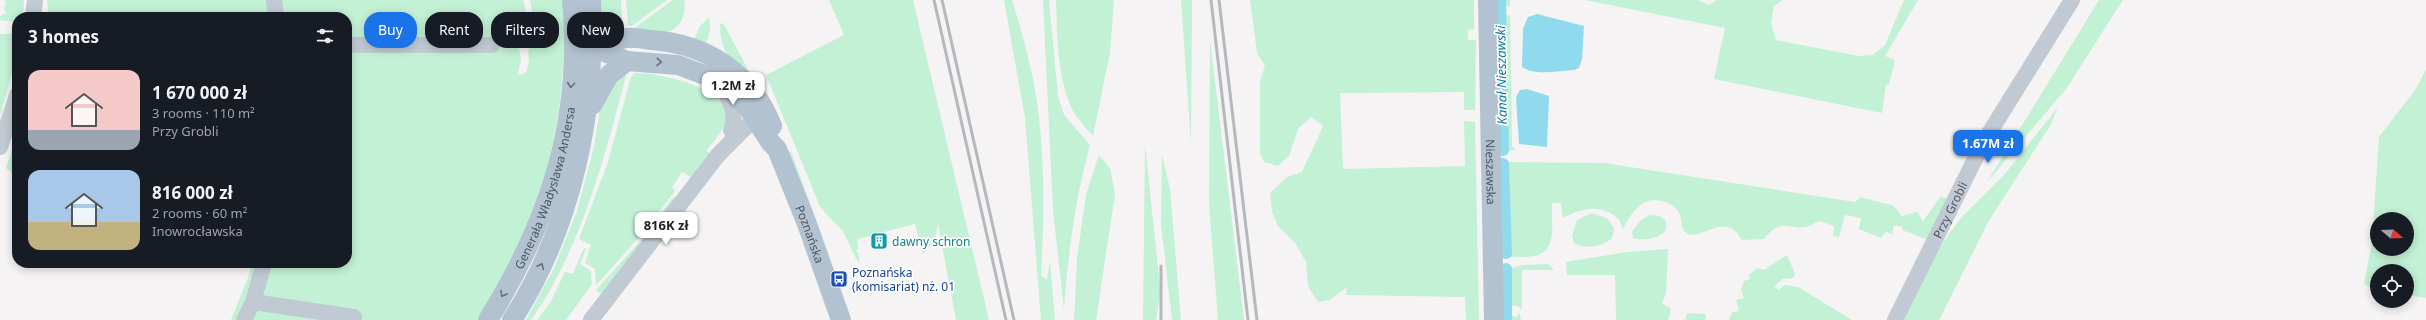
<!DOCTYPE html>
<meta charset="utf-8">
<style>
:root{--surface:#171b24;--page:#242831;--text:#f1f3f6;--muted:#9ea1a6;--accent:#1a73e8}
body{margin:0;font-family:"Noto Sans",sans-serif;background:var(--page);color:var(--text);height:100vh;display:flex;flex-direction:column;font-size:15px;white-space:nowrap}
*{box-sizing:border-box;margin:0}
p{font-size:13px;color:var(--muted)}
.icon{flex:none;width:22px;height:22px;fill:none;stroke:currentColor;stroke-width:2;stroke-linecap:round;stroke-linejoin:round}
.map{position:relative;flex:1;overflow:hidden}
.sheet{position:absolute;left:12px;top:12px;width:340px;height:256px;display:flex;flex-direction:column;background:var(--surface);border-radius:16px;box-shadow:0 2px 10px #0003}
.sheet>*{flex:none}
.guide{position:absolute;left:364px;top:12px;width:380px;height:36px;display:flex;gap:8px}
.needle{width:26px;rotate:109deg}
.buttons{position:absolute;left:2370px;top:212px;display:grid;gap:8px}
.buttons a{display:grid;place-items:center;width:44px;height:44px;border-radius:50%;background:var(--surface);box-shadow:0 2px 10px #0003;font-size:20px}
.price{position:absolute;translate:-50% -34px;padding:0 9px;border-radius:8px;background:#fff;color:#222;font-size:13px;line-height:26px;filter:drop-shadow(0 1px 2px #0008)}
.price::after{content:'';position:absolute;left:50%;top:24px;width:12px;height:9px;margin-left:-6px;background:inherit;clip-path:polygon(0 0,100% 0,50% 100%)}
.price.active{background:var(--accent);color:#fff}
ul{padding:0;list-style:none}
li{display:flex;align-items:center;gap:12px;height:100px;padding:0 16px}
li span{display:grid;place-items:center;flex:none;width:112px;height:80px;border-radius:12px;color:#555}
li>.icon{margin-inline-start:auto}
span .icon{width:48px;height:48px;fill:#fffc;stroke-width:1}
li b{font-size:17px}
h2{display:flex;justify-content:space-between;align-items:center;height:48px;padding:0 16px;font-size:17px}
.tag{padding:0 14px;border-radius:16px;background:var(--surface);box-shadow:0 2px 10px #0003;font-size:14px;line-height:36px}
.tag.active{background:var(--accent);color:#fff}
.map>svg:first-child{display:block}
.green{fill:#c3f1d5;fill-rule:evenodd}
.water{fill:#90daee}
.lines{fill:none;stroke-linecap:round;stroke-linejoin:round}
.canal{stroke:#90daee;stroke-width:12}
.minor{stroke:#c1cad2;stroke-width:16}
.major{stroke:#b3c2d1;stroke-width:20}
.rail{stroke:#b5b8bd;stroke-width:3}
.oneway{stroke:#64717d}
.labels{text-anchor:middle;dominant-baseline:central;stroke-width:3.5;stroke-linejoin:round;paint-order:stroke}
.street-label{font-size:12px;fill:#4a5661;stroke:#fff}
.culture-label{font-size:12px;fill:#0d838f;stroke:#fff;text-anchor:start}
.transit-label{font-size:12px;fill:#164399;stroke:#fff;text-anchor:start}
.water-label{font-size:13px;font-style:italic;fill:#0c7c9b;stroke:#fff}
</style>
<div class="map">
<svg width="2426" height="320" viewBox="0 0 2426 320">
<rect width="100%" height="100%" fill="#f5f3f3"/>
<g class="green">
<path d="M5 0H24L23 17H17L15 22 0 20V16L6 13 4 8 6 4Z"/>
<path d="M47 0H523C528 12 528 28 517 36L521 59 518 75 526 73 529 62 528 52 535 31 530 0H563C568 78 556 154 528 227 516 259 497 290 481 320H231L249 275 251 263H347V17H49Z"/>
<path d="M598 0H621L623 30C607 26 601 15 598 0Z"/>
<path d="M626 0H667L632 26 628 25Z"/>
<path d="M673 0H684C687 13 681 29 667 32 657 34 643 30 633 29Z"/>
<path d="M829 0H913L989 320H956L938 223 935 240 923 254 915 224 857 239 858 248 856 252H858L860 264C851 253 849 239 840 228 833 220 825 215 819 204L766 75 844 35Z"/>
<path d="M1004 0H1012C1024 38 1035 79 1039 118 1045 171 1044 224 1041 276L1047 279 1050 261 1055 320H1041L1025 118Z"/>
<path d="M1043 0H1049L1058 96 1064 115 1090 145C1075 200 1068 254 1064 310L1053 211Z"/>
<path d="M1056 0H1114L1110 53 1093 136C1088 130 1082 124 1077 117 1057 88 1057 34 1056 0Z"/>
<path d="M1181 0H1192L1191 143Z"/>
<path d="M1250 0H1474V29L1468 30V40H1476L1475 110H1464V92L1340 93 1343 169 1465 166 1464 121 1475 122 1479 320H1466L1465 297 1346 295 1347 287 1330 300 1318 302 1308 286 1306 262 1296 244 1278 226 1272 212 1270 193 1287 177 1302 172 1323 126 1311 117 1298 129 1289 156 1278 166 1264 162 1260 153V81L1265 66 1257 53Z"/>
<path d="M1494 0H1510V6L1504 7 1494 4Z"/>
<path d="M1585 0H1698L1709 5 1716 0H1783L1774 6 1771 23 1776 40 1859 56 1873 55 1885 45 1904 0H1918L1885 56 1895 60 1889 84 1886 85 1882 113 1714 79 1725 28Z"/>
<path d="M2099 0H2123L2066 89 1987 182Z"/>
<path d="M1510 15 1512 146 1516 150H1498L1497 17Z"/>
<path d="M709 18C711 28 710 35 705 44L694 40 700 26Z"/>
<path d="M723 23 751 75C728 56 721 55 720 24Z"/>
<path d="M0 34H12L16 36 15 61 0 117Z"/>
<path d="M1210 40 1244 320H1218L1209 203Z"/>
<path d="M2426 69V298L2407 295V271H2377V290L2364 284 2372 242 2379 137 2416 89ZM2377 219H2407V249H2377Z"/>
<path d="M625 70 626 76C605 157 580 251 531 320H526L554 268 577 211 594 147 602 96Z"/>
<path d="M635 73C658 73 730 86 726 120 724 131 712 142 706 151L711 154 695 175 691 177 682 172 672 187 675 191 642 234 596 285 595 269 585 263 591 245 579 239 608 162 631 77Z"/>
<path d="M2058 107 2050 126 1988 222 1939 320H1899L1928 264 1960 219 2004 175Z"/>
<path d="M17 135V177L6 168Z"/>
<path d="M1145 145 1159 277 1160 296 1156 320H1143Z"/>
<path d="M789 151 791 152 813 211 786 152Z"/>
<path d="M1099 155 1110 168 1115 194 1096 320H1074L1077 259 1086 194Z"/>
<path d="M1162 155 1170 189 1181 320H1172L1161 224Z"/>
<path d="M1504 162 1604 163 1855 202 1860 197 1894 206 1902 216 1917 212 1923 221 1941 196 1950 201 1931 241 1902 230 1903 227 1894 225 1892 234 1886 232 1881 238 1859 229 1861 218 1845 215 1839 237 1833 236 1834 226 1820 221C1816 222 1810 226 1806 227 1785 230 1782 217 1764 239L1742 240C1727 213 1709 235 1689 235 1679 230 1684 219 1678 211 1674 205 1668 203 1662 201 1641 196 1632 213 1623 229L1619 219C1601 204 1583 207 1563 218L1561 203H1552C1551 231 1560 258 1521 257 1513 257 1506 259 1501 252L1500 164Z"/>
<path d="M673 197 677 199 603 295 596 290 642 239Z"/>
<path d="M1592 213 1608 219 1614 229 1612 238C1604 246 1584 250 1574 243L1572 235 1577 220Z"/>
<path d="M1650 215 1659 216 1665 220C1673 237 1645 242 1633 238L1632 232 1641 220Z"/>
<path d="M584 248 586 249 580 264 591 271 592 284 566 320H537L550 303 565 272 573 274Z"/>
<path d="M1668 249 1666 293 1662 304 1671 308 1668 320H1616L1615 275H1567L1566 262 1627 252Z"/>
<path d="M1787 255 1795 274 1793 278 1782 279 1774 287 1779 290 1784 285 1798 287 1852 320H1729L1732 312 1739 311 1736 300 1744 298 1741 290 1744 281 1750 279 1749 275 1757 268 1764 270Z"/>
<path d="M1548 264 1554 270H1522V310L1518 306 1503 305 1502 271 1522 265Z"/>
<path d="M1519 312 1521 320H1501L1508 315 1517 317Z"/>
<path d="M1687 313 1706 314 1705 320H1685Z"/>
</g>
<g class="water">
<path d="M1537 14 1584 26 1582 59 1579 68 1574 70C1558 71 1536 76 1522 67L1523 29 1528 17Z"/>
<path d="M1527 89 1549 96 1547 147 1519 144 1516 97 1520 90Z"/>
</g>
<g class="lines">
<g class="canal">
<path d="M1500 0 1503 150"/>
<path d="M1503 164 1506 253"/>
<path d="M1506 269V320"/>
</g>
<g class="minor">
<path d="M274 0 276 17"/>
<path d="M33 17 35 0"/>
<path d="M347 45H492"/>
<path d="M722 88C730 102 738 114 731 130"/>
<path d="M0 147 17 95"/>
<path d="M253 302 354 317"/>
<path d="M244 320 253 302 264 263"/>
<path d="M591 320 718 155 751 122 753 115 761 109"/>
<path id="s1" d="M1895 320 1983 143 2072 0"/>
</g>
<g class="major">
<path id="s2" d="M1488 0 1494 320"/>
<path d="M589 47C602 47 614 39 627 38 635 37 644 39 651 40 708 44 751 73 772 126"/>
<path id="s3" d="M592 47 627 61 678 65 710 77 729 90 749 109 771 143 777 149 807 224 841 320"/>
<path d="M592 105 609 75 627 61"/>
<path id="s4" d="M488 320C550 220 583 119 572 0"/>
<path d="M512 320C573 225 596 111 591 0"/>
</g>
<g class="rail">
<path d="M934 0 1006 320"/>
<path d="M942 0 1014 320"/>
<path d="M1211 0 1248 320"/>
<path d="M1219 0 1257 320"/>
<path d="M1161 266V320"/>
</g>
</g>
<defs><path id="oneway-chevron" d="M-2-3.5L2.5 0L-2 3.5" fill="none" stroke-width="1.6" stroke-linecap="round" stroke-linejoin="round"/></defs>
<g class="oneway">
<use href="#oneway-chevron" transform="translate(659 62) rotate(2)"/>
<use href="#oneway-chevron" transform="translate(571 85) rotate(95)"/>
<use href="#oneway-chevron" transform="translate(541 266) rotate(-64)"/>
<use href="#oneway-chevron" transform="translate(503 294) rotate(119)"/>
</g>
<defs>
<g id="building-square" transform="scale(0.9)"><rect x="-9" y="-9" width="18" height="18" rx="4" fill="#0f9aa8" stroke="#fff"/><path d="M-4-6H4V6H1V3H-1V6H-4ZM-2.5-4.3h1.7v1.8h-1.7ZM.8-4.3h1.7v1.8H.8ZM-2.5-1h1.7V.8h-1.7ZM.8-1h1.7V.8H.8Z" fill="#fff"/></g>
<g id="bus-square" transform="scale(0.9)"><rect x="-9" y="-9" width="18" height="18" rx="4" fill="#1a4fb4" stroke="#fff"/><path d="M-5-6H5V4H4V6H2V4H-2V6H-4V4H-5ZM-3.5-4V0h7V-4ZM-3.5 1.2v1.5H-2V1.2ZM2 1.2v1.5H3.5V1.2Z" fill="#fff"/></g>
</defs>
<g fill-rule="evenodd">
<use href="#building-square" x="879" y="241"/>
<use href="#bus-square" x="839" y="279"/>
</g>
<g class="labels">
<g class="street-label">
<text stroke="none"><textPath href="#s2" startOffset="172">Nieszawska</textPath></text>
<text stroke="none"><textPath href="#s4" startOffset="145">Generała Władysława Andersa</textPath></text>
<text stroke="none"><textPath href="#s1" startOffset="123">Przy Grobli</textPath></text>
<text stroke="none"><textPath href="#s3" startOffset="314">Poznańska</textPath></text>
</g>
<g class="culture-label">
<text x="892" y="241">dawny schron</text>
</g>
<g class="transit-label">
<text x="852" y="272">Poznańska<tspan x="852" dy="14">(komisariat) nż. 01</tspan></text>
</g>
<g class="water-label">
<text transform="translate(1501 75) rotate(-91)">Kanał Nieszawski</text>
</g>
</g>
</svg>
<div class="buttons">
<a><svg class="needle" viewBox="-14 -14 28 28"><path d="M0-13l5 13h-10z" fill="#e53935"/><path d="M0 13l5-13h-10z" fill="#9ea1a6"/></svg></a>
<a><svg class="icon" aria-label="locate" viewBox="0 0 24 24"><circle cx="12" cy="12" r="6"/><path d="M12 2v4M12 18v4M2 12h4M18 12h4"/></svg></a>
</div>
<b class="price" style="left:733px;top:106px">1.2M zł</b>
<b class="price active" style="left:1988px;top:164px">1.67M zł</b>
<b class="price" style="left:666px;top:246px">816K zł</b>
<div class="guide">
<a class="tag active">Buy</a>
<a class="tag">Rent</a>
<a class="tag">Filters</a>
<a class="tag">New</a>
</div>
<section class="sheet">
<h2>3 homes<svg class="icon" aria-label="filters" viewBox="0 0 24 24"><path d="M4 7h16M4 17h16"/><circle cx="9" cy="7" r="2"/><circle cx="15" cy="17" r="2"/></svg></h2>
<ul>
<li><span style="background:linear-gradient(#f6c9c9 75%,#9aa5b1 0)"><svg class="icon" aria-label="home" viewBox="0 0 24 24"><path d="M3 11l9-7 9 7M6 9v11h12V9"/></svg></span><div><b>1 670 000 zł</b><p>3 rooms · 110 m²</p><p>Przy Grobli</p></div></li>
<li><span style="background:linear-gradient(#a9c7e8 65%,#c2b280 0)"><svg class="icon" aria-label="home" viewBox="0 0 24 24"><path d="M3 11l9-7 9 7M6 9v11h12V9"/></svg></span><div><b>816 000 zł</b><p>2 rooms · 60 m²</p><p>Inowrocławska</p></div></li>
</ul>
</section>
</div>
